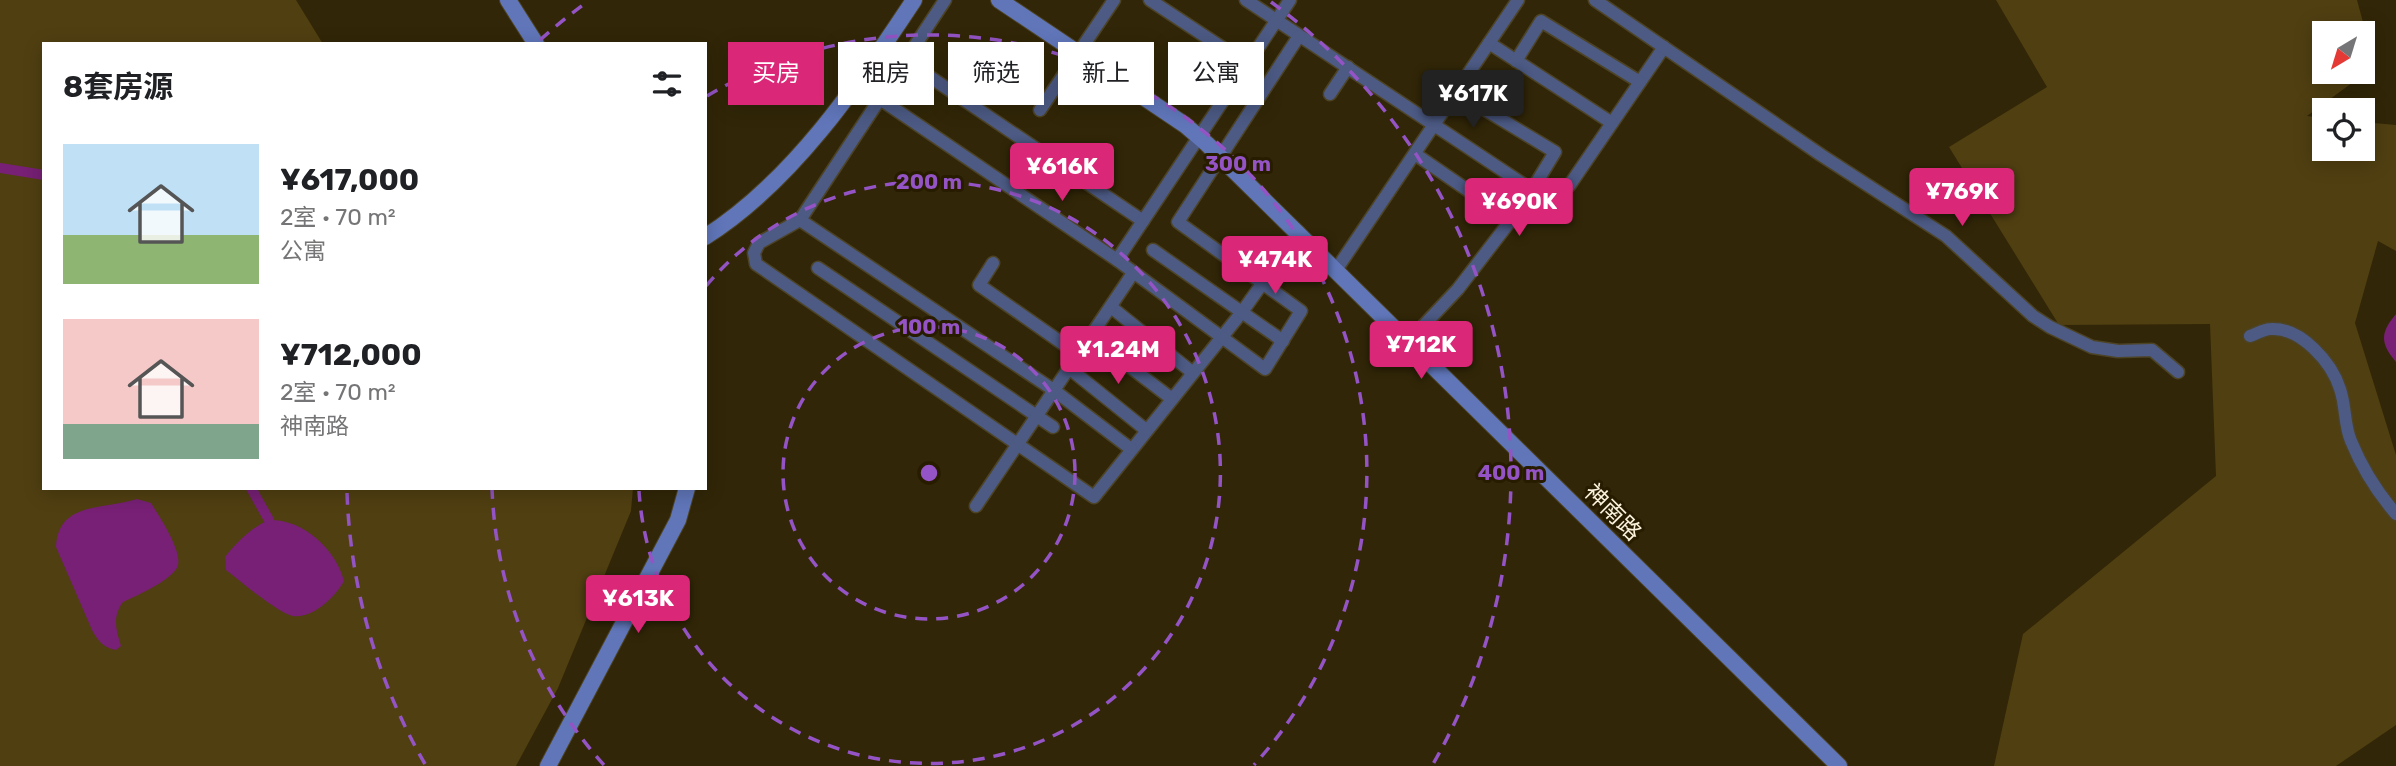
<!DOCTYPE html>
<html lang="zh">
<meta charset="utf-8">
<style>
:root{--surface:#fff;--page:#f6f6f6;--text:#202124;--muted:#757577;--accent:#db2777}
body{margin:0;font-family:Rubik,"Noto Sans SC",sans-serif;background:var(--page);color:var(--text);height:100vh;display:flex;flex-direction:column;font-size:26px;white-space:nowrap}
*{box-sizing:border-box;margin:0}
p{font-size:23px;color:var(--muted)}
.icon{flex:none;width:38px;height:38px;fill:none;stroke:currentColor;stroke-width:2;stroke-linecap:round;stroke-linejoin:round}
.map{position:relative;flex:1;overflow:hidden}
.panel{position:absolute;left:42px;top:42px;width:665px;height:448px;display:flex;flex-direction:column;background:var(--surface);border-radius:0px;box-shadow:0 4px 18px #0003}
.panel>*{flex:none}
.banner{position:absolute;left:728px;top:42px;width:665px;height:63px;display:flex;gap:14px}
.needle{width:46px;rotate:218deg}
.fabs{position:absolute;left:2312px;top:21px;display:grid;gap:14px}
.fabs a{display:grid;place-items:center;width:63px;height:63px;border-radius:0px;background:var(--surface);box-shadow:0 4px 18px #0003;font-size:35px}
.price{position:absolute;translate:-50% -60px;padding:0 16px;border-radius:7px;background:var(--accent);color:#fff;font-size:23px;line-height:46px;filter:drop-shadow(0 2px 4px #0008)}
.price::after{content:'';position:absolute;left:50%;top:42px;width:21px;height:16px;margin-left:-10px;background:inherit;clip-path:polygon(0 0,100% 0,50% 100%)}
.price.current{background:#222;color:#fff}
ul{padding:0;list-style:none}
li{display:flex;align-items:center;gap:21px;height:175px;padding:0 21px}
li span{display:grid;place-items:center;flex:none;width:196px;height:140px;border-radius:0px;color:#555}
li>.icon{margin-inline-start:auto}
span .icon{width:84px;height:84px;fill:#fffc;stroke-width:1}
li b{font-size:30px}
h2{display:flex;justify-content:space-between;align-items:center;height:84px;padding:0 21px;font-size:30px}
.tag{padding:0 24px;border-radius:0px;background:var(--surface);box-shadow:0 4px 18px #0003;font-size:24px;line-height:63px}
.tag.current{background:var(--accent);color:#fff}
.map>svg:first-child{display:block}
.green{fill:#503f11;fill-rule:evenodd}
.water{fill:#772075}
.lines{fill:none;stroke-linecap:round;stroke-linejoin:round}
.canal{stroke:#772075;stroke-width:10}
.street-casing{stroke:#4d4325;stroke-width:15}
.secondary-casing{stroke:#4d4325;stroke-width:18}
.street{stroke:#4c5a84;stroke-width:12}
.secondary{stroke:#6076b9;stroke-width:16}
.ring{fill:none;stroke:#9454c5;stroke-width:3.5;stroke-dasharray:12 9}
.labels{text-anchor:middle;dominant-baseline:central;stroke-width:6;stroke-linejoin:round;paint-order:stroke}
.street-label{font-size:23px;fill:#faf2dc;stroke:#271c00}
.centre{fill:#9454c5;stroke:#271c00;stroke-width:3.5}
.ring-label{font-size:21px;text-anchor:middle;font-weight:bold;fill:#9454c5;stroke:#271c00;stroke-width:6;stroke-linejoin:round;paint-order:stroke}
</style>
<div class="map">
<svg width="2396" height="766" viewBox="0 0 2396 766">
<rect width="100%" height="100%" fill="#312607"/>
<g class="green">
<path d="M0 0H296L323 44H44V488H633L631 511 558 688 516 766H0Z"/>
<path d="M1996 0H2357L2375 66 2307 116 2324 118V149H2362L2363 122 2396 125V251L2378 241 2355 323 2396 455V725L2336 766H1994L2023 634 2216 476 2210 324 2059 325 1949 147 2047 87ZM2324 33H2362V72H2324Z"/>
</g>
<g class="water">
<path d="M2396 314V362C2380 343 2380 333 2396 314Z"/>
<path d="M137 499 151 503C159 516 182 550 178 565 175 579 136 596 123 602 112 617 116 630 121 646L116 650C104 648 98 641 92 630L56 547C58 501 104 510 137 499Z"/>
<path d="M269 520C303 519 336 549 344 581 336 596 313 619 293 616 279 614 239 580 226 570L225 557C237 542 252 527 269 520Z"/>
</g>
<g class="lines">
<g class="canal">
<path d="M0 168 44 175"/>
<path d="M251 488 269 520"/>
</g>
<g class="street-casing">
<g id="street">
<path d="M945 0 800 220 759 243 754 253 756 264 1094 497 1242 312 1299 232"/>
<path d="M1150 0 1247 64"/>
<path d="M1246 0 1532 190 1569 186 1664 47"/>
<path d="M1595 0 1821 155 1946 236 2033 316 2050 327 2092 347 2118 351 2152 350 2178 372"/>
<path d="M1489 43 1612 123"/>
<path d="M905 60 1143 221"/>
<path d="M1516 61 1541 21 1640 82"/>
<path d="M1456 92 1555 152 1532 190"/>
<path d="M1330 94 1348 67"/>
<path d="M880 99 1117 260 1265 369 1301 311 1178 222 1299 36"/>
<path d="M1040 110 1114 0"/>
<path d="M800 220 1055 391 1131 449"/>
<path d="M1153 250 1283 341"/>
<path d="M1117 260 1290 0"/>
<path d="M993 263 979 285 1079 355"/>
<path d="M818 268 1053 427"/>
<path d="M1336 270 1518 0"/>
<path d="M1111 307 1193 373"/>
<path d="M2250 336C2256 334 2264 329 2271 329 2301 327 2332 363 2340 389 2346 406 2344 425 2351 441 2362 468 2377 492 2396 514"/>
<path d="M1091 337 1172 399"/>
<path d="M1408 342 1458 289 1511 220 1415 154"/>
<path d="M1070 369 1146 430"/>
<path d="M976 506 1133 273"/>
</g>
</g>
<g class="secondary-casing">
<g id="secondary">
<path d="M508 0 536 44"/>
<path d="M999 0 1185 125 1207 144 1839 766"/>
<path d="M705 237C792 182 858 85 914 0"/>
<path d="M548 766 678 520 687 488"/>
</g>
</g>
<use href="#street" class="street"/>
<use href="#secondary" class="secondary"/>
</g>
<g class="ring">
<circle cx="929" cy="473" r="146"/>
<path d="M706 286A291 291 0 1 1 639 491"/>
<path d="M604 765A437 437 0 0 1 492 488M707 96A437 437 0 0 1 1254 765"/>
<path d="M425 764A582 582 0 0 1 347 493M540 40A582 582 0 0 1 587 2M1271 2A582 582 0 0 1 1433 764"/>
</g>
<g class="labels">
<g class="street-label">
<text transform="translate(1613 512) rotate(45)">神南路</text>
</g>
</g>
<circle cx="929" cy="473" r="10" class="centre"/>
<g class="ring-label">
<text x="1238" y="171">300 m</text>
<text x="929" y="189">200 m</text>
<text x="929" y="334">100 m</text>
<text x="1511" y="480">400 m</text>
</g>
</svg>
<div class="fabs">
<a><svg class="needle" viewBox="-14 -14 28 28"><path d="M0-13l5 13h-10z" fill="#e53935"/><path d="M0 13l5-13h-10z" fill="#757577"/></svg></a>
<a><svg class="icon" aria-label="locate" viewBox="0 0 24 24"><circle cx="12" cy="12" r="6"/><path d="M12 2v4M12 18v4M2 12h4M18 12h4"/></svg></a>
</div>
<b class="price current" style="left:1473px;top:130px">¥617K</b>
<b class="price" style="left:1062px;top:203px">¥616K</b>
<b class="price" style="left:1962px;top:228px">¥769K</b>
<b class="price" style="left:1519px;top:238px">¥690K</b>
<b class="price" style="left:1275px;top:296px">¥474K</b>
<b class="price" style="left:1421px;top:381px">¥712K</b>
<b class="price" style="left:1118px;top:386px">¥1.24M</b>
<b class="price" style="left:638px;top:635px">¥613K</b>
<div class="banner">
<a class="tag current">买房</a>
<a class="tag">租房</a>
<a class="tag">筛选</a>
<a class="tag">新上</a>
<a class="tag">公寓</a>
</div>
<section class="panel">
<h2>8套房源<svg class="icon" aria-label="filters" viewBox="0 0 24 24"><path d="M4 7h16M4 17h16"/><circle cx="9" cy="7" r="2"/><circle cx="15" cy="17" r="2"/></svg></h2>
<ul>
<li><span style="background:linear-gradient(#bfe0f5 65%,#8fb573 0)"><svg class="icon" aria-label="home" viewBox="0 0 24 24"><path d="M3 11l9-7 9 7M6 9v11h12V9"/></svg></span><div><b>¥617,000</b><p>2室 · 70 m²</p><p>公寓</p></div></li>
<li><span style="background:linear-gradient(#f6c9c9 75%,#7fa58c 0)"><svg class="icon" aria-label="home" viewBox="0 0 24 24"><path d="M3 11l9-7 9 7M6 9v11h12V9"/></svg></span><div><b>¥712,000</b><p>2室 · 70 m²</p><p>神南路</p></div></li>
</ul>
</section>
</div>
